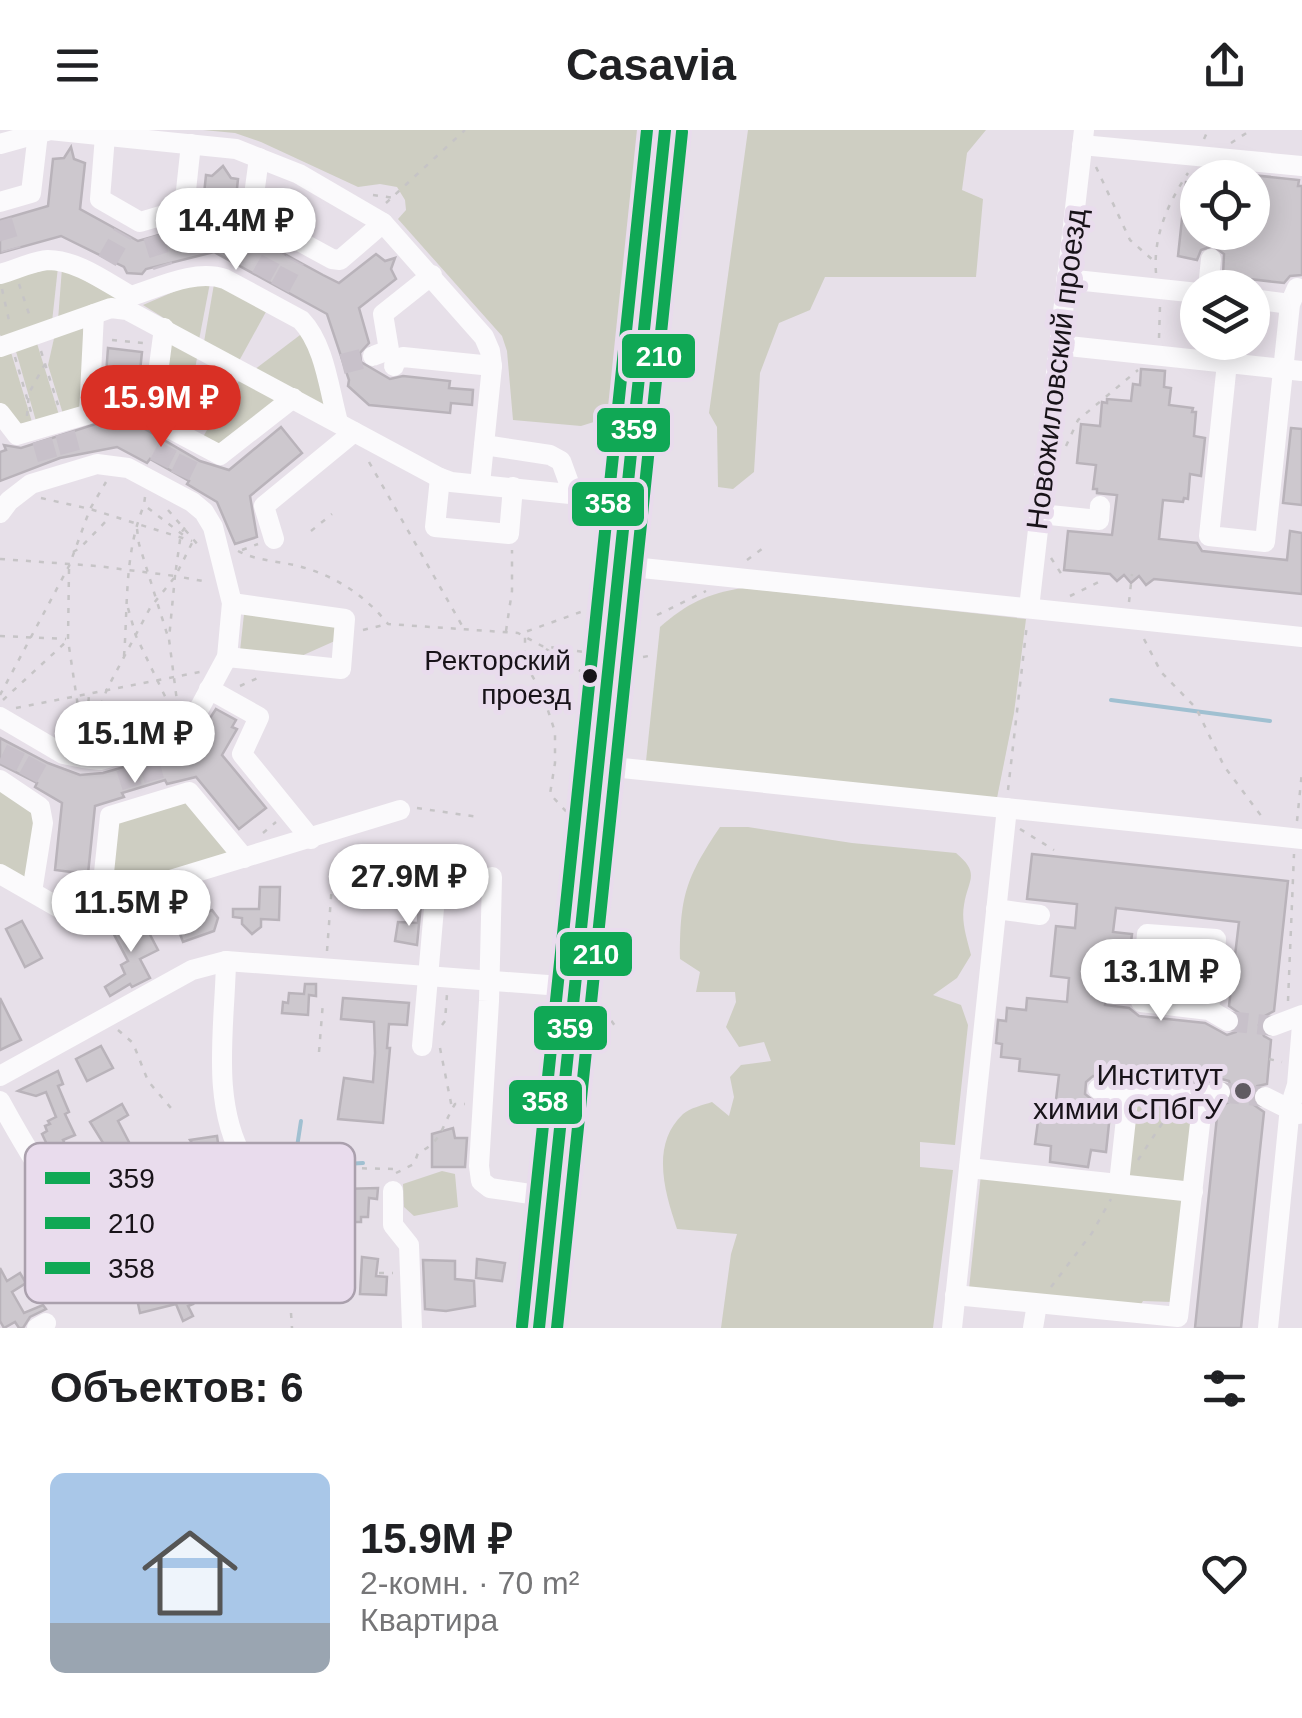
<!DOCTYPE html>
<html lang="ru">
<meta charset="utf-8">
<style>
:root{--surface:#fff;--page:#f2f2f2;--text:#202124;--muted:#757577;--line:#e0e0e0;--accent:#d93025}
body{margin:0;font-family:Helvetica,sans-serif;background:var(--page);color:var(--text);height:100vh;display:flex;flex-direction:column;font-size:38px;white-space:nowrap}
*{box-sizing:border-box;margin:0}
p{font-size:32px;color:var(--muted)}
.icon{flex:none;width:55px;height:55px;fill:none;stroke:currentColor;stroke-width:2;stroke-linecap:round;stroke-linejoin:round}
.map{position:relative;height:1198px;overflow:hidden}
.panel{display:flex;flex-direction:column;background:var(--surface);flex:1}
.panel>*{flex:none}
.fabs{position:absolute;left:1180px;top:30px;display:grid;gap:20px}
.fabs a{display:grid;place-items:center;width:90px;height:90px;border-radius:50%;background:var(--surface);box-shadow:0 5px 25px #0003;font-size:50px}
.price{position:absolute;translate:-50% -85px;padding:0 22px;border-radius:35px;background:#fff;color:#222;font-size:32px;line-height:65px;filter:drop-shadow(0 2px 5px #0008)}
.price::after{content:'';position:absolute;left:50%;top:60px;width:30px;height:22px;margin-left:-15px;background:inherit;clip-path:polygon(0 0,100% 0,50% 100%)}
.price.current{background:var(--accent);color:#fff}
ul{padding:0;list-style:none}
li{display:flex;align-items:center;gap:30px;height:250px;padding:0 50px}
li+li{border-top:2px solid var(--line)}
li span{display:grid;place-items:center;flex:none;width:280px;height:200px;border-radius:15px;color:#555}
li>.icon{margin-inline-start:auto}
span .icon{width:120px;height:120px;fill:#fffc;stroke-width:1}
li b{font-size:42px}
h2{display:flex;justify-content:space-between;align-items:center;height:120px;padding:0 50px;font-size:42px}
header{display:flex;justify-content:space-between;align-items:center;height:130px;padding:0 50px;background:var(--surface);font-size:45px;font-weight:800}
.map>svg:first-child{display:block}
.green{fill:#cecec2}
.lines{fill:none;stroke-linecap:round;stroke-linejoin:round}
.stream{stroke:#a0c0d1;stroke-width:4}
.building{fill:#cdc8ce;stroke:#b9b3ba;stroke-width:2.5;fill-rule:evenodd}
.minor-tunnel{stroke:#c8c1ca;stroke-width:20;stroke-dasharray:20 10;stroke-linecap:butt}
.path{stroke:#c6c4c6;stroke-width:2.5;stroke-dasharray:5 8;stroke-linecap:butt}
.minor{stroke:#fbfafc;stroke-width:20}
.bus-1-casing{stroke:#e9dced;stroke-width:20}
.bus-2-casing{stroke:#e9dced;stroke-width:20}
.bus-3-casing{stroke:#e9dced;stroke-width:20}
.bus-1{stroke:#10a855;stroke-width:12}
.bus-2{stroke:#10a855;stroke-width:12}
.bus-3{stroke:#10a855;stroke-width:12}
.bus-dot{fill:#181319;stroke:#e9dced;stroke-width:4}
.poi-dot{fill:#605b62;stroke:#e9dced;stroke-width:4}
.labels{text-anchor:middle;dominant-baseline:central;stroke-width:10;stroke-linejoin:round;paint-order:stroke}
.bus-label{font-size:28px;fill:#181319;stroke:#e9dced;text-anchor:end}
.street-label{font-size:30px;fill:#181319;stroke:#e9dced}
.poi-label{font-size:30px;fill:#181319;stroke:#e9dced;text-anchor:end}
.key{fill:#e9dced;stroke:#aaa0ad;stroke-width:2.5}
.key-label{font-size:28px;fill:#181319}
.line-badge{stroke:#e9dced;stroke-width:4}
.badge-label{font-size:28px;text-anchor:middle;font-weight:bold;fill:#fff}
</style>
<header><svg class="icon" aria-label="menu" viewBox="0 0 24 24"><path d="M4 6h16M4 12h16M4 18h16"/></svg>Casavia<svg class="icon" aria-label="share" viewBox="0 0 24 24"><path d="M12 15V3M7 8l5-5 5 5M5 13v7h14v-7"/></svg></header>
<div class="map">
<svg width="1302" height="1198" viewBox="0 0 1302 1198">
<rect width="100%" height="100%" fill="#e7e0e9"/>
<g class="green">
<path d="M203 0H651L629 281 581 296 513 290 507 221 502 206 398 89 406 80 405 70 397 57 380 54 358 57 261 12 235 3Z"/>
<path d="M748 0H986L967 23 962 60 983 69 976 147H825L810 180 779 193 760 243 754 342 733 359 718 357 717 297 709 283Z"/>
<path d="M58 137 52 192 4 209 0 205V151Z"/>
<path d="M62 138 117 168 58 190Z"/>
<path d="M194 153H210L199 210 143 175Z"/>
<path d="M214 154 267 180 239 231 204 212Z"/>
<path d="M83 197 85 268 79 278 63 284 48 235 55 204Z"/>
<path d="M304 202 309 210 325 278 254 240Z"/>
<path d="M171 209 198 223 189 271 177 292 160 283Z"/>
<path d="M36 210 59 285 36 291 15 218Z"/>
<path d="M10 219 32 292 18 294 0 278V223Z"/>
<path d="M243 248 281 269 225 317 203 307 230 259Z"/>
<path d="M743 458 1026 489 1014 583 997 668 646 631 660 497C686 474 708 463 743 458Z"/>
<path d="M244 484 338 496 337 510 299 527 240 521Z"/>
<path d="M0 658 33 680 34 740 23 750 0 738Z"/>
<path d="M188 672 233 727 108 764 115 694Z"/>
<path d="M720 697H748L852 713 956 723C981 744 968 749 964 775 961 792 967 809 971 825L957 848 933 865 961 875 968 895 955 1015 920 1012V1037L953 1040 933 1198H721L731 1124 737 1104 677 1099C665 1063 650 1015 683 984 690 978 703 975 712 972L729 986 734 967 730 947 741 935 771 931 764 912 739 917 726 897 736 872 735 862H696L700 842 680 829C680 767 685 749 720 697Z"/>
<path d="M1151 813H1206L1201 869 1150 863Z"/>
<path d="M1139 971 1195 978 1189 1052 1132 1051 1124 1039 1130 982Z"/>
<path d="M442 1041 455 1044 458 1077 414 1086 404 1077 403 1054Z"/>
<path d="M981 1044 1184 1065 1172 1172 1143 1171 1140 1176 969 1159Z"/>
</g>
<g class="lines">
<g class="stream">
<path d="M1111 570 1270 591"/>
<path d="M262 1022 326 1035 363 1033"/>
<path d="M295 1030 301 991"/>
</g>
</g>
<g class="building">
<path d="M71 17 74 29 85 33 80 79 138 111 201 93 206 45 212 46 223 36 231 48 238 49 233 96 323 145 339 153 376 124 385 131 395 128 391 139 396 149 359 178 369 213 360 223 361 232 390 249 403 246 450 251 449 258 473 260 472 275 451 273 450 283 369 275 348 256 349 250 327 184 214 122 146 139 142 144 127 143 124 137 61 106 0 123V90L48 76 53 29 64 28Z"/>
<path d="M1252 45 1299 50 1298 56H1302V145L1290 146 1284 153 1223 146 1224 124 1213 116 1201 120 1197 130 1178 126 1186 52 1198 53V102H1252Z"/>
<path d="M108 218 142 222 135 289 140 296 200 331 229 340 281 297 302 323 250 366 257 407 235 414 217 372 187 354 189 351 150 329 147 333 117 317 60 328 0 351V322L6 320 4 315 21 318 99 293 103 285Z"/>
<path d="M1141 239 1165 241 1164 257 1171 258 1169 275 1193 278 1192 282H1196L1194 306 1205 308 1201 346 1190 344 1188 369 1184 368 1183 372 1163 370 1159 409 1197 413 1202 421 1287 430 1290 401 1302 403V464L1154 449 1146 455 1139 446 1131 453 1124 445 1117 451 1110 444 1064 440 1068 401 1112 405 1117 365 1097 363V359H1093L1096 335 1077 333 1081 294 1100 296 1102 272 1107 273V269L1131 271 1133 254 1140 255Z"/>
<path d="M1291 298 1302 299V375L1283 373Z"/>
<path d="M216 579 236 590 232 597 237 599 222 625 266 678 239 699 196 647 167 654 165 650 122 663 124 667 95 676 88 744 55 740 62 673 35 657 37 653 0 634V608L48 633 80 645 103 643 176 622 201 602Z"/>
<path d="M1032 724 1288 751 1274 881 1263 887 1259 895 1264 906 1271 910 1267 954 1257 956 1251 967 1254 975 1264 982 1241 1198H1195L1218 977 1229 972 1233 966 1229 951 1222 949 1202 953 1093 946 1086 952 1085 964 1095 972 1094 982 1110 984 1106 1022 1091 1020 1088 1037 1050 1032 1051 1016 1035 1014 1040 976 1055 978 1059 945 1019 941 1020 929 1001 927 1002 914 996 913 998 890 1006 891 1007 878 1026 880 1027 868 1067 872 1069 848 1051 846 1056 796 1075 798 1077 774 1027 769ZM1116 778 1239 792 1229 876 1239 883 1242 890 1236 902 1227 905 1205 893 1139 886 1129 878 1105 875 1108 852 1126 854 1132 804 1113 802Z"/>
<path d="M443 726 477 727V745L465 744 461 772H448V762L443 756Z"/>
<path d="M260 757H280L279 790 261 789V797L252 804 242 794V788L233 787V779H259Z"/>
<path d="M419 762 422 763 417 815 395 811 398 792 418 793Z"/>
<path d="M212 780 218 788 214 801 183 812 177 796Z"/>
<path d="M116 784 129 806 147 799 158 820 140 829 150 848 132 857 130 854 110 866 105 857 125 844 121 835 128 831 109 795 108 788Z"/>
<path d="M22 791 42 828 25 837 6 799Z"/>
<path d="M305 854H316V866L309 865 308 885 282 883 283 872 288 873 289 863 304 864Z"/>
<path d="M0 868 21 910 0 920Z"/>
<path d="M343 868 409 873 407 895 389 894 387 918H390L383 993 338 989 344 948 373 952 375 923 374 892 341 889Z"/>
<path d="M101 916 113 938 87 951 76 929Z"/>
<path d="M58 941 63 954 58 956 69 982 65 984 75 1005 63 1010 73 1031 81 1027 98 1058 101 1057 123 1090 104 1100 92 1076 85 1080 49 1027 52 1025 42 1004 47 1001 45 996 50 994 48 991 56 987 46 962 36 966 18 961Z"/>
<path d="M122 974 128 985 118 991 131 1016V1025L127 1027 133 1039 123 1045 90 992Z"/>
<path d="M453 998 455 1008H467L465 1037H432V1004Z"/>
<path d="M217 1006 219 1020 232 1044 222 1049 219 1043 213 1046 190 1010Z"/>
<path d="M378 1058 377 1069 369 1068 368 1087H361V1092H350L353 1096 330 1120 332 1094 337 1095V1088L348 1089 350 1067H341V1059Z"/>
<path d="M187 1099 212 1148 187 1162 193 1174 188 1176 193 1186 183 1191 176 1174 140 1183 137 1169 168 1161 163 1138 190 1126 177 1102Z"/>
<path d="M362 1127 378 1129 376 1146 387 1147 386 1165 360 1164Z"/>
<path d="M477 1129 505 1133 502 1151 476 1148Z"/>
<path d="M423 1130 455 1131V1149L474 1151 475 1176 446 1181 425 1179Z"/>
<path d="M0 1138 7 1151 20 1143 26 1153 12 1162 24 1183 43 1175 46 1179 30 1187 23 1198H19L15 1192 4 1198 0 1191Z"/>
</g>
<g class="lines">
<g class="minor-tunnel">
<path d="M2 90 11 120"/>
<path d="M153 106 163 137"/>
<path d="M107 131 123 103"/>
<path d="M261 147 276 120"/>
<path d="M280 158 295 130"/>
<path d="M342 234 373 226"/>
<path d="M65 303 71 325"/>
<path d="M42 310 48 331"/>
<path d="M159 334 169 314"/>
<path d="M180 346 190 325"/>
<path d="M149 631 155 653"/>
<path d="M7 637 17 617"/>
<path d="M126 638 133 660"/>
<path d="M28 648 39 628"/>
<path d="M1228 891 1273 896"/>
<path d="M1220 962 1265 967"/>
</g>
<g class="path">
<path d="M1204 9 1208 0"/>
<path d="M1231 13 1251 0"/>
<path d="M1096 37 1130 110 1154 131"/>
<path d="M373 65 394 68"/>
<path d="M386 73 465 0"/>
<path d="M1156 143C1153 106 1168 73 1188 43"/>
<path d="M19 154 31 190"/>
<path d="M2 159 10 195"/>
<path d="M1159 208 1160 176"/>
<path d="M112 210 144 213"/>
<path d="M41 221 58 275"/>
<path d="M15 227 31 282"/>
<path d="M27 286 29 263 45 234"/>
<path d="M1066 316 1078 290 1138 240"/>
<path d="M369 332 464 499"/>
<path d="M145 367 144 375 187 408"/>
<path d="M41 368 90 379 192 411"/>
<path d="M168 380 199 416"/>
<path d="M137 399 139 414 168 507"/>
<path d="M311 401 332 384"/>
<path d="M242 420 258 414"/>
<path d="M238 421C255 430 275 431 294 435 332 444 363 463 388 494L518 503 542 516 591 523"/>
<path d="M73 422 80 418 110 387"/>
<path d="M1051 428 1064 448"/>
<path d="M0 429 97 436 175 446 181 403 189 392"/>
<path d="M747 430 766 416"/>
<path d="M69 439 68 510 83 610"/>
<path d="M178 441 193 411"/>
<path d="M1070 466 1101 451"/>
<path d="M1129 472 1132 444"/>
<path d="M128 478 136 506 174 585"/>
<path d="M657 485 706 461"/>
<path d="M363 500 388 494"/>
<path d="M506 501 512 461V420"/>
<path d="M0 506 66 509"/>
<path d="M1144 509 1161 542 1196 578 1224 636 1262 687"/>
<path d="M546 519 590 547"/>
<path d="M124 526C128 475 124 424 144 375"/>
<path d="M643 527 654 525"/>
<path d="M240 556 260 547"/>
<path d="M0 565 69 436 90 379 106 352"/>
<path d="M3 570 67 511"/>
<path d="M16 578 200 542"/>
<path d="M178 579 169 509 175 446 208 452"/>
<path d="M85 611 89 565"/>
<path d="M87 612 107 559 150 478 174 448"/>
<path d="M1008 660 1027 494"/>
<path d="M417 678 478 687"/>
<path d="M575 691 550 664 555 633V602L543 565 525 533V502L589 479"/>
<path d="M1297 691 1302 642"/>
<path d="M1020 699 1054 720"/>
<path d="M263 703 276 692"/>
<path d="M612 812 626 801"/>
<path d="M327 821 332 754"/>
<path d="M1288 871 1294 724"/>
<path d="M604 880 615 896"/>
<path d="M442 895 445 891 447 864"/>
<path d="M118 900 133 913 148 951 176 984"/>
<path d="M440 918 452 978"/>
<path d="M319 922 323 872"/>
<path d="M1269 929 1282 932"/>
<path d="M1138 1030 1169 983"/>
<path d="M258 1036 394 1039 395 1045"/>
<path d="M396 1043 414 1034 418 1023C443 1011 442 995 455 974H465"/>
<path d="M379 1143H393"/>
<path d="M1051 1157 1092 1103 1111 1069"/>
<path d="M291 1183 292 1198"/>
</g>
<g class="minor">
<path d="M105 6 100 69 140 92 184 79 191 14"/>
<path d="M0 14 50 0 236 19 299 44 383 93 484 207 490 221 492 236 480 354"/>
<path d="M1082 15 1302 36"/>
<path d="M259 28 252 80 255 87 332 129 340 130 383 93"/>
<path d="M0 72 31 63 38 3"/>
<path d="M0 144C15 140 33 131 48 130 77 130 106 152 131 166 160 157 195 139 225 149L301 190C325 215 329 260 338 292"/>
<path d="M1066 149 1198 163"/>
<path d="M1208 158 1211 129"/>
<path d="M1252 169 1290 174"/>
<path d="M164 198 152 289 220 325 293 268"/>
<path d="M1059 215 1302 241"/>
<path d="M0 217 111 178 127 180 440 348 451 352 638 371"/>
<path d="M373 226 389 220 383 184 432 145"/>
<path d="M1227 233 1209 406 1265 412 1290 174 1297 158"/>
<path d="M394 236 395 231 403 227 492 236"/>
<path d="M0 283 17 305 89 284 94 184"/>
<path d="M484 315 550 325 561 331 573 364"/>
<path d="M440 348 435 397 509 404 513 357"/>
<path d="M0 383 9 371 31 354 97 334 128 338 192 372 204 382 213 397 232 473 227 527 192 592 168 611 100 630 83 628 63 624 0 587"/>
<path d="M1040 384 1099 390 1100 376"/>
<path d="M274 409 264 376 354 302"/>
<path d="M623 436 1302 507"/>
<path d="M1029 478 1084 0"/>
<path d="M227 527 341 539 345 489 232 473"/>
<path d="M209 559 259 587 242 624 311 709"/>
<path d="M603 636 1302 709"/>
<path d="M0 650 40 677 43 693 32 762"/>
<path d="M0 744 63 780 75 779 400 680"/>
<path d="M492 747 489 871 479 1036 481 1051 490 1058 530 1064"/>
<path d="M101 771 110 686 189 662 244 728"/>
<path d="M996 779 1040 785"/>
<path d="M226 831C225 895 210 972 244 1030"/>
<path d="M1209 880 1216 809 1147 804 1141 872 1209 880 1228 891"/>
<path d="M1273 896 1302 885"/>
<path d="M422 916 435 767"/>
<path d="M0 946 192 840 226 831 588 858"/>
<path d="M1098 959 1203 967"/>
<path d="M1265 967 1299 984"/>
<path d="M0 971C30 1026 85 1121 141 1151"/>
<path d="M969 1038 1193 1062"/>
<path d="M1119 1053 1129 961"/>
<path d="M393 1061V1095L409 1115 412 1198"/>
<path d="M105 1122 202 1072 207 1063 194 1041"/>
<path d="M955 1165 1178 1187 1203 967 1220 962"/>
<path d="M37 1198 46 1193"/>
<path d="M539 1198 665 0"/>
<path d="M554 1198 671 72"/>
<path d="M952 1198 1007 678"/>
<path d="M1033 1198 1037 1174"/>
<path d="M1268 1198 1290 977 1297 955 1302 895"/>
</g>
<g class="bus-1-casing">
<path id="bus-1" d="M539 1198 665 0"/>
</g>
<g class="bus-2-casing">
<path id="bus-2" d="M557 1198 682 2"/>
</g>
<g class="bus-3-casing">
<path id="bus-3" d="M522 1196 647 0"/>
</g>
<use href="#bus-1" class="bus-1"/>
<use href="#bus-2" class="bus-2"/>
<use href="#bus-3" class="bus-3"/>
</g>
<circle class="bus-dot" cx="590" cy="546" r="9"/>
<circle class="poi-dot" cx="1243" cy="961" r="10"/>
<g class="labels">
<g class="bus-label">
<text x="571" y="530">Ректорский<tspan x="571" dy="34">проезд</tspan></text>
</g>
<g class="street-label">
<text transform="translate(1056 239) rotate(-83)">Новожиловский проезд</text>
</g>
<g class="poi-label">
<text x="1223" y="944">Институт<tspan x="1223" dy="34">химии СПбГУ</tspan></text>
</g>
</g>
<rect x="25" y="1013" width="330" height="160" rx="15" class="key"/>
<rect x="45" y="1042" width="45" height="12" fill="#10a855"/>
<rect x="45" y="1087" width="45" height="12" fill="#10a855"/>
<rect x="45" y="1132" width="45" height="12" fill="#10a855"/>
<g class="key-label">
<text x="108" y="1058">359</text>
<text x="108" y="1103">210</text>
<text x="108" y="1148">358</text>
</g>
<g class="line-badge">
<rect x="620" y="202" width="77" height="48" rx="10" fill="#10a855"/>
<rect x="595" y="276" width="77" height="48" rx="10" fill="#10a855"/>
<rect x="570" y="350" width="76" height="48" rx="10" fill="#10a855"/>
<rect x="558" y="800" width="76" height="48" rx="10" fill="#10a855"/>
<rect x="532" y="874" width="77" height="48" rx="10" fill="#10a855"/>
<rect x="507" y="948" width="77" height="48" rx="10" fill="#10a855"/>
</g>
<g class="badge-label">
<text x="659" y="236">210</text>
<text x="634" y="309">359</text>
<text x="608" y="383">358</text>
<text x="596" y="834">210</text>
<text x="570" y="908">359</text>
<text x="545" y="981">358</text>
</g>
</svg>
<div class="fabs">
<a><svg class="icon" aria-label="locate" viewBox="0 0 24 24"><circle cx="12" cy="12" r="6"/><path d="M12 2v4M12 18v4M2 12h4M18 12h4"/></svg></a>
<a><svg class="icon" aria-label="layers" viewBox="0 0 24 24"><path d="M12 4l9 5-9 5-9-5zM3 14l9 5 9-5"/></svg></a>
</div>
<b class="price" style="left:236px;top:143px">14.4M ₽</b>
<b class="price current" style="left:161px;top:320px">15.9M ₽</b>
<b class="price" style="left:135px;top:656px">15.1M ₽</b>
<b class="price" style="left:409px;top:799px">27.9M ₽</b>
<b class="price" style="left:131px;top:825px">11.5M ₽</b>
<b class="price" style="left:1161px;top:894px">13.1M ₽</b>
</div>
<section class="panel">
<h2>Объектов: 6<svg class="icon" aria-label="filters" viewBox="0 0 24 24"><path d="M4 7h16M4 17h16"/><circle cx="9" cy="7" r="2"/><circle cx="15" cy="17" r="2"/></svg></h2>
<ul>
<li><span style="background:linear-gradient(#a9c7e8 75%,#9aa5b1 0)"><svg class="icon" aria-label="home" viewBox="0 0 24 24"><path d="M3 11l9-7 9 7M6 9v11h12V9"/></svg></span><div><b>15.9M ₽</b><p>2-комн. · 70 m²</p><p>Квартира</p></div><svg class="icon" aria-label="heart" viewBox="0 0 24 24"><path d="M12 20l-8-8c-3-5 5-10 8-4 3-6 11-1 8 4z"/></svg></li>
</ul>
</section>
